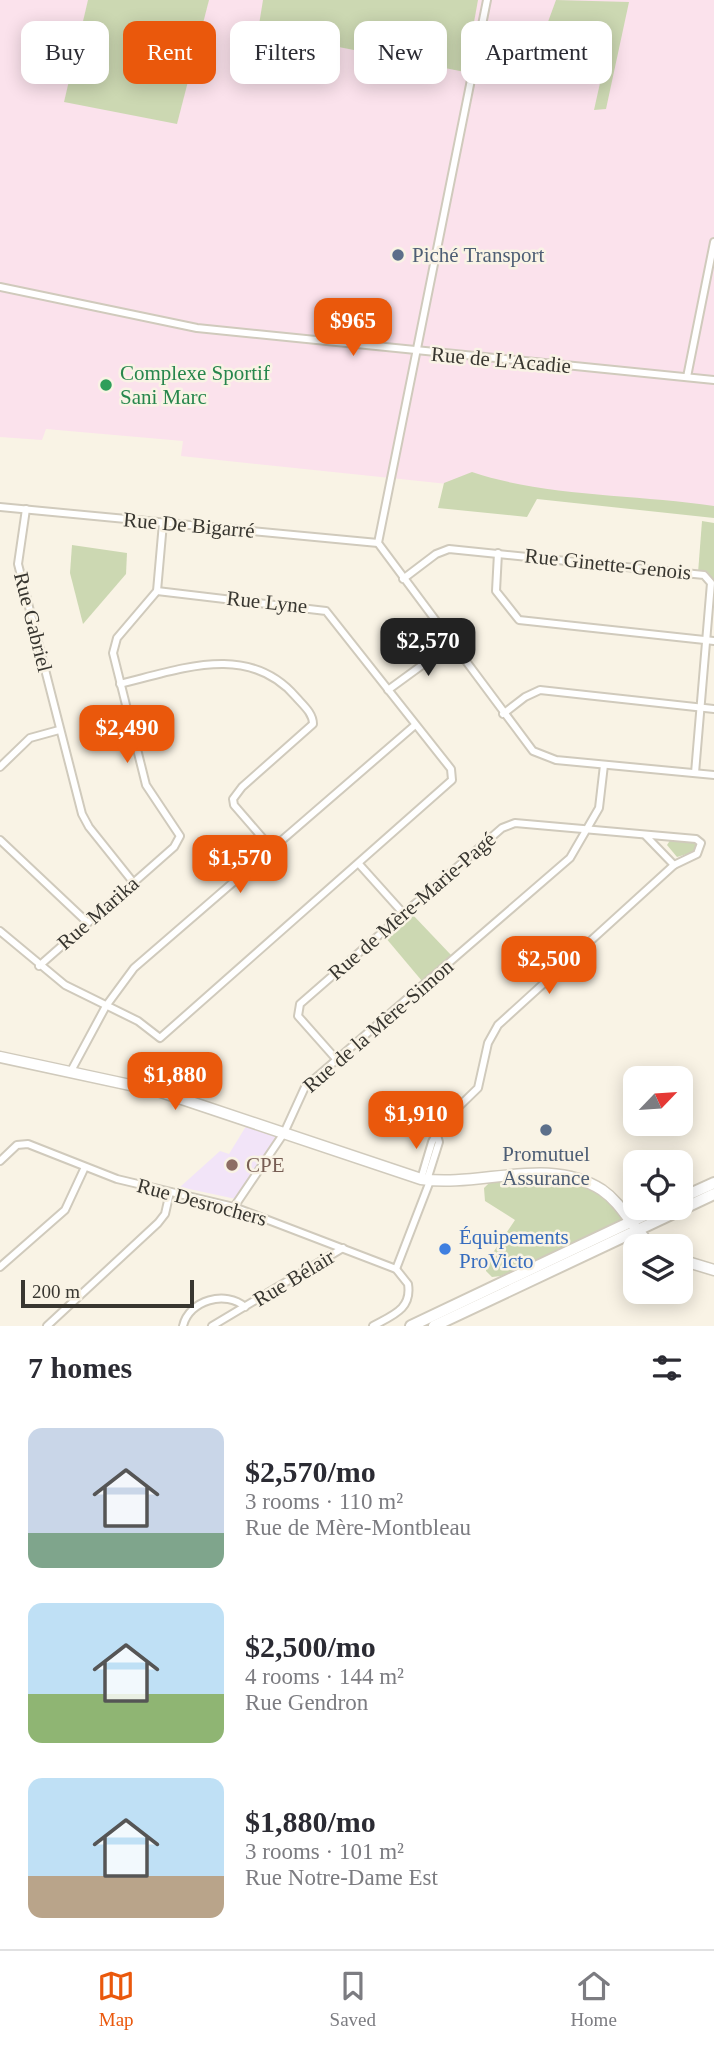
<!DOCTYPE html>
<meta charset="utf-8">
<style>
:root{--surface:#fff;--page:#f2f2f3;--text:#2b2b33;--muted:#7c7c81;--line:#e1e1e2;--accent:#ea580c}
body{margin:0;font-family:"Times New Roman",serif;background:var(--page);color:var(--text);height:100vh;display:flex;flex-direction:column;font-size:26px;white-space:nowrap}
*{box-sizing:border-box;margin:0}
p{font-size:23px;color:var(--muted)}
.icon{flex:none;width:38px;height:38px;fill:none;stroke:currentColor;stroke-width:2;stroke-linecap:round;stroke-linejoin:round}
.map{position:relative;height:1326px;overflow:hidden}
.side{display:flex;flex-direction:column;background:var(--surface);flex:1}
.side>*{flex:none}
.banner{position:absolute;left:21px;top:21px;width:672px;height:63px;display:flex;gap:14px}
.needle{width:46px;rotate:65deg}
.controls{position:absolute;left:623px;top:1066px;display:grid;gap:14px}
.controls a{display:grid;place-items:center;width:70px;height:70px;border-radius:14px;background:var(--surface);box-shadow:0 4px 18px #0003;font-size:35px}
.scale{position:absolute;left:21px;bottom:18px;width:173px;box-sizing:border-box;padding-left:7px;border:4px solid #383630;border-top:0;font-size:19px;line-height:24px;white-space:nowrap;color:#383630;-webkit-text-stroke:5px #f9f3e5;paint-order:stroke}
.price{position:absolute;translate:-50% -60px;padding:0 16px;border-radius:14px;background:var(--accent);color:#fff;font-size:23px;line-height:46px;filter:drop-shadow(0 2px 4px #0008)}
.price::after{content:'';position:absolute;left:50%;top:42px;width:21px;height:16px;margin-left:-10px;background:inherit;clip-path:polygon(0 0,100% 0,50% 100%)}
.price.selected{background:#222;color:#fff}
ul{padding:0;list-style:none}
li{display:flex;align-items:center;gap:21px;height:175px;padding:0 28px}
li span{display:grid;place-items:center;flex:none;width:196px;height:140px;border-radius:14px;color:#555}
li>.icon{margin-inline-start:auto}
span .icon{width:84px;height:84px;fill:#fffc;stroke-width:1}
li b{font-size:30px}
h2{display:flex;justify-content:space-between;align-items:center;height:84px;padding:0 28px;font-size:30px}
.chip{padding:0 24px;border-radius:14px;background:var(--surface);box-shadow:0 4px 18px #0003;font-size:24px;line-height:63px}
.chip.selected{background:var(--accent);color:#fff}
.tab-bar{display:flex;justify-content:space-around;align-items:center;height:98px;border-top:2px solid var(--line);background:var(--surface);font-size:19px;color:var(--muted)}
.tab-bar a{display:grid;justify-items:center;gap:4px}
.tab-bar .selected{color:var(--accent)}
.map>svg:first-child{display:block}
.industrial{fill:#fbe2ec}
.education{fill:#f2e4f8}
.green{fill:#ccd8b2}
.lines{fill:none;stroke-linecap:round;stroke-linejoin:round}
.street-casing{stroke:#d0cabc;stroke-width:10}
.secondary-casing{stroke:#d0cabc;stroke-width:13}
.primary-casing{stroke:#d0cabc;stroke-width:14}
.street{stroke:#fff;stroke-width:6}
.secondary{stroke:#fff;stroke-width:10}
.primary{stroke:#fff;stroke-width:10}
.service-dot{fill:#5c6f8a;stroke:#f9f3e5;stroke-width:2.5}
.leisure-dot{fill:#2e9e5b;stroke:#f9f3e5;stroke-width:2.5}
.education-dot{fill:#8d6e63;stroke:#f9f3e5;stroke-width:2.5}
.shop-dot{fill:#3f7fe0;stroke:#f9f3e5;stroke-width:2.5}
.labels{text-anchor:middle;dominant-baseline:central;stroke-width:5;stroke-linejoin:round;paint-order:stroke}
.service-label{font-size:21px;fill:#4e5e75;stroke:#f9f3e5;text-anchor:start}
.street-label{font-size:21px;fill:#383630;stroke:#f9f3e5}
.leisure-label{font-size:21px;fill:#27864d;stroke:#f9f3e5;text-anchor:start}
.education-label{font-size:21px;fill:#785e54;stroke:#f9f3e5;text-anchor:start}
.shop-label{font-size:21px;fill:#366cbe;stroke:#f9f3e5;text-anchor:start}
</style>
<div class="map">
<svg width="714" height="1326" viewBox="0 0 714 1326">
<rect width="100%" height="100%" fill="#f9f3e5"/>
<path class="industrial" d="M0 0H714V512L181 456 183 441 46 429 42 440 0 437Z"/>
<path class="education" d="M248 1123 281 1135 236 1199 180 1187 220 1151 229 1154Z"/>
<g class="green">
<path d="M88 0H209L177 124 64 102Z"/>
<path d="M263 0H478L465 72 258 31Z"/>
<path d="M556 0 629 2 606 109 594 110 604 65 511 46 524 40 541 41Z"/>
<path d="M472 472C546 497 635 494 714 506V518L537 499 527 517 438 508 444 483Z"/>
<path d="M702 521 714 523V583L698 573Z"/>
<path d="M72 545 127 553 126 574 83 624 70 573Z"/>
<path d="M671 839 698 843 697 851 677 857 667 845Z"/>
<path d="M412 914 451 955 422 981 385 937Z"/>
<path d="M539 1177C577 1180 593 1188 622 1212V1221L501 1276 492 1277 486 1271V1263L515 1220 485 1201 484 1188 489 1183Z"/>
</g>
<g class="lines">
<g class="street-casing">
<g id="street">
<path d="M487 0 378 543 533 751 556 760 714 775"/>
<path d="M0 287 197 328 714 380"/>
<path d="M687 377 714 242"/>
<path d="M0 507 378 543"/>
<path d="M26 509 18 564 82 814 89 827 133 882"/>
<path d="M498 553 496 591 519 620 714 641"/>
<path d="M403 579 436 554 449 549 704 575 711 583 695 773"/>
<path d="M120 684C181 669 249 642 296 697 303 705 313 713 313 724L242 787 233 799 234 805 272 849"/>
<path d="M388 690 451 644"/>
<path d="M503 714 525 697 540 690 714 709"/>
<path d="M0 767 30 738 59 730"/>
<path d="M646 836 674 865"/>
<path d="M0 840 87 922"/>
<path d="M359 864 403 913"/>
<path d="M0 931 65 985 138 1021 160 1038 452 780 451 769 326 611 157 591"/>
<path d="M39 966 174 847 180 836 146 785 113 653 117 638 157 591 163 523"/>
<path d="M337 1060 298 1016 300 1004 502 828 515 823 696 839 701 843 697 854 674 865 498 1025 488 1043 478 1088 443 1122 432 1142 421 1179"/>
<path d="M71 1071 106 1006 134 968 414 726"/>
<path d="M0 1161 17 1145 28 1144 117 1179 234 1207 396 1269 408 1284C412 1309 393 1315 373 1326"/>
<path d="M427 1180 439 1142 437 1135"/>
<path d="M234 1207 284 1133 305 1087 570 858 599 808 604 765"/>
<path d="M0 1267 65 1210 85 1167"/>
<path d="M396 1269 430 1181"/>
<path d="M47 1326 158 1223 165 1214 170 1192"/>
<path d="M183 1326C189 1300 226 1290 245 1307"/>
<path d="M212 1326 343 1248"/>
</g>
</g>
<g class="secondary-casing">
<g id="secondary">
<path d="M0 1057 158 1091 421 1179C481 1188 547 1155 602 1190 624 1205 633 1231 653 1246"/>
<path d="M681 1260 714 1270"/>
</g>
</g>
<g class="primary-casing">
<g id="primary">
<path d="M681 1198 714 1183"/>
<path d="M411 1326 660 1208"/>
<path d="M434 1326 714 1194"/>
</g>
</g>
<use href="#street" class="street"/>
<use href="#secondary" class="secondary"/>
<use href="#primary" class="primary"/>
</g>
<g class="service-dot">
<circle cx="398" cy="255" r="7"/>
<circle cx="546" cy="1130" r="7"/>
</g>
<circle class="leisure-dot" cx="106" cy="385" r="7"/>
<circle class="education-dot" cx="232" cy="1165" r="7"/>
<circle class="shop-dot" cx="445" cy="1249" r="7"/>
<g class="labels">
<g class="service-label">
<text x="412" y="255">Piché Transport</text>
<text x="546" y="1154" text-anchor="middle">Promutuel<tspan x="546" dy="24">Assurance</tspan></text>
</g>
<g class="street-label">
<text transform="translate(501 360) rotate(5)">Rue de L'Acadie</text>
<text transform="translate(189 525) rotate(5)">Rue De Bigarré</text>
<text transform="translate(608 564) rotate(6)">Rue Ginette-Genois</text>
<text transform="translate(267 602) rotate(6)">Rue Lyne</text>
<text transform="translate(33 622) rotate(76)">Rue Gabriel</text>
<text transform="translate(412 906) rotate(-41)">Rue de Mère-Marie-Pagé</text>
<text transform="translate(98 913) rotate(-41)">Rue Marika</text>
<text transform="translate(378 1026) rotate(-41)">Rue de la Mère-Simon</text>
<text transform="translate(202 1202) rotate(15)">Rue Desrochers</text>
<text transform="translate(294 1278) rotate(-31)">Rue Bélair</text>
</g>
<g class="leisure-label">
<text x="120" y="373">Complexe Sportif<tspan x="120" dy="24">Sani Marc</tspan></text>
</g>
<g class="education-label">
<text x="246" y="1165">CPE</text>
</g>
<g class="shop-label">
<text x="459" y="1237">Équipements<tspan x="459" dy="24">ProVicto</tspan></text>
</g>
</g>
</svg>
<div class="controls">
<a><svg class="needle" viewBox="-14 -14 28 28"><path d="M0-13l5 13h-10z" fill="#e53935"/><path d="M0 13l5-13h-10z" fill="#7c7c81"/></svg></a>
<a><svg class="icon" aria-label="locate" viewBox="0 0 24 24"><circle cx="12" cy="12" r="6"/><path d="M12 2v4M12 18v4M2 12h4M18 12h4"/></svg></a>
<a><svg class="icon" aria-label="layers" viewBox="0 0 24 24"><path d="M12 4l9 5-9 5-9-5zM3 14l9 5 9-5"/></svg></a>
</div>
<div class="scale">200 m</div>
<b class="price" style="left:353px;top:358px">$965</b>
<b class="price selected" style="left:428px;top:678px">$2,570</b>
<b class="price" style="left:127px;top:765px">$2,490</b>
<b class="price" style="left:240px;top:895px">$1,570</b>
<b class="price" style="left:549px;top:996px">$2,500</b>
<b class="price" style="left:175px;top:1112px">$1,880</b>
<b class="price" style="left:416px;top:1151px">$1,910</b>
<div class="banner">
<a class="chip">Buy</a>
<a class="chip selected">Rent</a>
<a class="chip">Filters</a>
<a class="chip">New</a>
<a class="chip">Apartment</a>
</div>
</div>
<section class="side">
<h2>7 homes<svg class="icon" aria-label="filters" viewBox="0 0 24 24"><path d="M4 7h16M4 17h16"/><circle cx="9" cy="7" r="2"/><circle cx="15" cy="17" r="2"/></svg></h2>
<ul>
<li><span style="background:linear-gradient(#c9d6e8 75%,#7fa58c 0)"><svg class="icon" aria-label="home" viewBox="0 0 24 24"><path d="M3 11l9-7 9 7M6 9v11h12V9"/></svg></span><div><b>$2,570/mo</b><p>3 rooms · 110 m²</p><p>Rue de Mère-Montbleau</p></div></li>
<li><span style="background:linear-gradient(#bfe0f5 65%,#8fb573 0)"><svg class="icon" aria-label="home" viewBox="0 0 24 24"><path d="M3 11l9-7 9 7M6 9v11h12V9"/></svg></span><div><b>$2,500/mo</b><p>4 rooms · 144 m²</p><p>Rue Gendron</p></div></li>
<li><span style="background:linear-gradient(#bfe0f5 70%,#b9a48a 0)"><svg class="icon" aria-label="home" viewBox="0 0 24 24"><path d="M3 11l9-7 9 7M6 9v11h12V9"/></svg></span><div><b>$1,880/mo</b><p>3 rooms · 101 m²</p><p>Rue Notre-Dame Est</p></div></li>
</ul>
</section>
<nav class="tab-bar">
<a class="selected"><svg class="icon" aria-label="map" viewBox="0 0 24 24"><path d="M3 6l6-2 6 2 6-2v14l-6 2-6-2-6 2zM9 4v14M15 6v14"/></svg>Map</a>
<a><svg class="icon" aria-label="saved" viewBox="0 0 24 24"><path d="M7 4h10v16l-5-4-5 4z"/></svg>Saved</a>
<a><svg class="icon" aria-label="home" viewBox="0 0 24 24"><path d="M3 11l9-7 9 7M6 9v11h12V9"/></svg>Home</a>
</nav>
